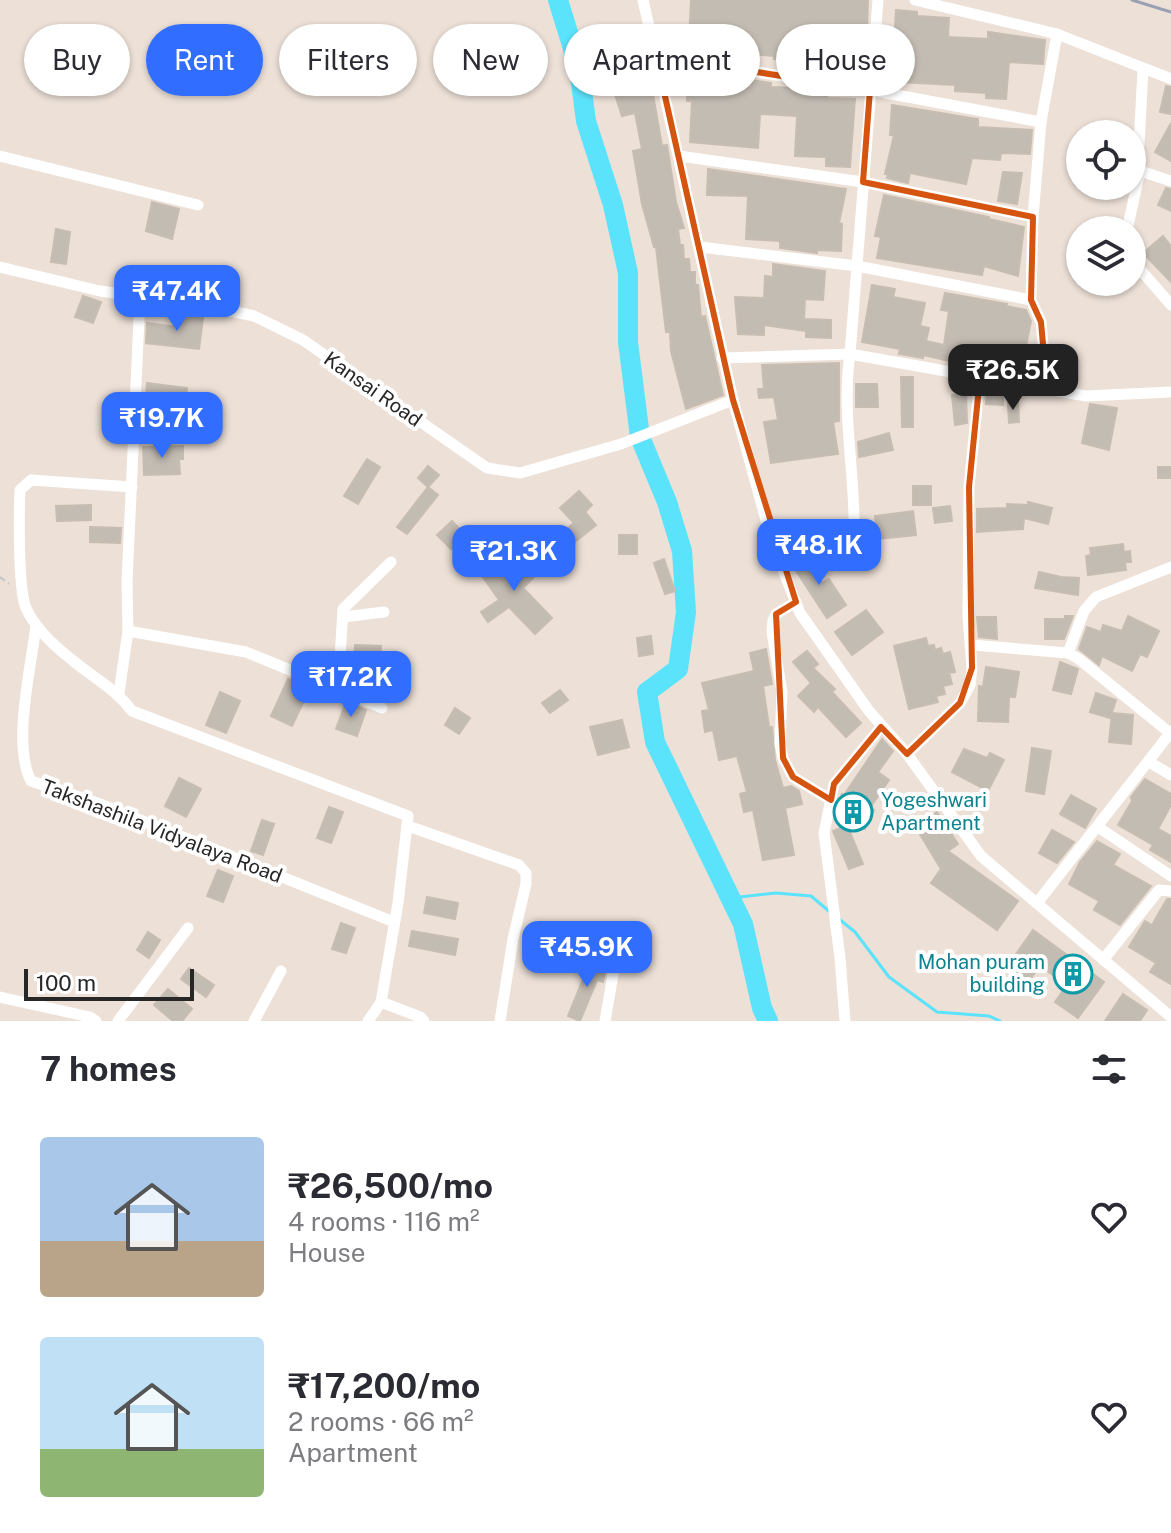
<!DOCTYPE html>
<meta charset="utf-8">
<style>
:root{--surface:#fff;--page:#f2f2f3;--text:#2b2b33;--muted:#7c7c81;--accent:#316eff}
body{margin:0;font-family:"Public Sans",sans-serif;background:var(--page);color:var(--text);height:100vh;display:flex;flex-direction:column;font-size:30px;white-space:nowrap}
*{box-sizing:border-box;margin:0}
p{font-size:26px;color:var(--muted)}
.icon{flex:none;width:44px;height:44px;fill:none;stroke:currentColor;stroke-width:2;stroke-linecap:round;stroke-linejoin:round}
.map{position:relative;height:1021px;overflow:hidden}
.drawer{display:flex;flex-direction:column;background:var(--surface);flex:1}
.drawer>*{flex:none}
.top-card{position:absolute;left:24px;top:24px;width:1124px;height:72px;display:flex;gap:16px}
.tools{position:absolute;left:1066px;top:120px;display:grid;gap:16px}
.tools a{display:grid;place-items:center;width:80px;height:80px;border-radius:50%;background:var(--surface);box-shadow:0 2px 6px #0004;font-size:40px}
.scale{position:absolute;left:24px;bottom:20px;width:170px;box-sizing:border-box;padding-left:8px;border:4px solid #272727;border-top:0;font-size:22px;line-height:28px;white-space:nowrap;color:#272727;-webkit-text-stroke:6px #fff;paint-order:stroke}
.price{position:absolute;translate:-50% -68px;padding:0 18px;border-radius:16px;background:var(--accent);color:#fff;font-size:26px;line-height:52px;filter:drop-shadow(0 2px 4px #0008)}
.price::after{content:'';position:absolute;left:50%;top:48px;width:24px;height:18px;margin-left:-12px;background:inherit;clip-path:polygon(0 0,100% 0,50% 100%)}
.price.selected{background:#222;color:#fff}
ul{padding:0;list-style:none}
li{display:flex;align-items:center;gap:24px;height:200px;padding:0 40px}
li span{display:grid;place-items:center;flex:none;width:224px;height:160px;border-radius:8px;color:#555}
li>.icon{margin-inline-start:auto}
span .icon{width:96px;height:96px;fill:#fffc;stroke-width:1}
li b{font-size:34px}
h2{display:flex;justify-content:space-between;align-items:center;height:96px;padding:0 40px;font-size:34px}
.chip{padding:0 28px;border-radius:36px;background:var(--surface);box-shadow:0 2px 6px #0004;font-size:28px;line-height:72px}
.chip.selected{background:var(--accent);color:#fff}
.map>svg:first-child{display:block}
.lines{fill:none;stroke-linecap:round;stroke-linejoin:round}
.stream{stroke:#5ce3fc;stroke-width:3}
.river{stroke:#5ce3fc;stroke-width:20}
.building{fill:#c3bcb3;stroke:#c7bdb1;stroke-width:2}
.path{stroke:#c3c3c3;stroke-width:2;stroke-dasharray:6 4;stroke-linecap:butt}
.minor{stroke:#fff;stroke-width:11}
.rail{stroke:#99a0b4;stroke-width:3}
.marked{fill:none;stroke:#d5540f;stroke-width:6;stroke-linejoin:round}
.labels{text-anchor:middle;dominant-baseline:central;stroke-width:8;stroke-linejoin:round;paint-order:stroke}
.street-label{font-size:20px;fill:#272727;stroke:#fff}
.culture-label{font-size:20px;fill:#0d838f;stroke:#fff;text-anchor:start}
</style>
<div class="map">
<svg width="1171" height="1021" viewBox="0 0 1171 1021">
<rect width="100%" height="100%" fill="#ece0d7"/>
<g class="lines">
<g class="stream">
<path d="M731 898 776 893 811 896 830 912"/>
<path d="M839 919 855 932 889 977 937 1012 989 1016 1000 1021"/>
</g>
<path class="river" d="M558 0 579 68 586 121 613 205 628 273V342L640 437 667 502 682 551 686 612 678 669 647 692 655 742 743 924 762 1008 768 1021"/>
</g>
<g class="building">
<path d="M691 0H868L867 30H862L860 72 809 67 810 61 774 59V56L710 51 711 41 689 40Z"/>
<path d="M896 10 917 12V16L949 18 948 37 988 39V32L1045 40 1043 64 1009 62 1006 99 986 98V93L955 91V85L900 82 903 43 894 42Z"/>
<path d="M688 70 771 83V87L798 88V92L828 94 827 98 855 99 850 167 826 166V157L795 156 797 116 760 114 758 148 690 142 692 101H687Z"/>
<path d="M650 77 662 146 667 145 676 202 684 228 678 229 680 245H683L684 259H689L690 272H695V285H698L701 317 705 316 723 395 686 409 671 351 670 332H666L656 247H654L642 204 633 151 642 149 635 113 622 116 612 85Z"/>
<path d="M1166 86 1171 87V114L1160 112Z"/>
<path d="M892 105 978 119V127L1032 130 1030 154 1001 153 1000 160 972 158 966 184 910 173 908 183 887 178 888 174H885L894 135H890Z"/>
<path d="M1171 123V161L1155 152Z"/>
<path d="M708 169 846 189 839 223 842 224 841 251 817 250V253L780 248V241L746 239 748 196 707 195Z"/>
<path d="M1003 172 1022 173 1017 204 998 201Z"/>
<path d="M1166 188 1171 189V211L1158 205Z"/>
<path d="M884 195 989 217V219L1024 227 1018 276 984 266 982 275 877 258 881 237 875 236Z"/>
<path d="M152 202 179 209 172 239 146 231Z"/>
<path d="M56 229 70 232 66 264 51 262Z"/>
<path d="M1163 236 1171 246V282L1143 253Z"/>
<path d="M773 264 825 271 823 300 805 299 804 319 831 320V338L806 337V331L764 325V335L738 334 735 297 764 298 765 276 773 277Z"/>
<path d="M872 285 895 289 893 297 925 303 920 326 929 328 926 341 944 345 949 311 941 310 945 293 1007 304 1006 306 1026 310 1031 321 1025 351 1035 354 1031 375 960 360 959 363 923 355V358L906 355 899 354 900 349 862 342Z"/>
<path d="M83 296 101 302 93 323 75 317Z"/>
<path d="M178 315 203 318 199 349 146 343 147 323 177 327Z"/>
<path d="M839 363V421L833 422 838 454 771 463 764 422 778 420 774 397 759 398 758 389H764L762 365Z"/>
<path d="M901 377H913V427H902Z"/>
<path d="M147 383 187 388 186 398 146 394Z"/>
<path d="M856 384H877L878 407H856Z"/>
<path d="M966 393 967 423 955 425 952 395Z"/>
<path d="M987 394H1003V405L986 404Z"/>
<path d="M1008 402H1018L1019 422 1009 423Z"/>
<path d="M1090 404 1117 408 1109 450 1082 443Z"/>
<path d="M889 433 893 450 859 457 858 442Z"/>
<path d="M183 446V459H179L180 474 144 475 143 447Z"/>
<path d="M367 459 380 467 358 504 344 496Z"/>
<path d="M428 466 439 475 428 487 418 478Z"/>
<rect x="1158" y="467" width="13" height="11"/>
<rect x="913" y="486" width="18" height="19"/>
<path d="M428 487 438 495 407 534 397 527Z"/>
<path d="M579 491 592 505 585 512 596 525 556 557 546 545 574 523 560 508Z"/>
<path d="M1028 502 1052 508 1048 524 1024 518 1023 529 977 532V509L1007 508V504L1028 505Z"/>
<path d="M91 505V520L57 521 56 506Z"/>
<path d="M950 506 952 521 935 523 933 508Z"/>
<path d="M913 511 916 535 878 539 875 516Z"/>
<path d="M452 521 465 535 451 549 437 535Z"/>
<path d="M844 525 848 552 831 555 827 528Z"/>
<path d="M90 527 121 528 120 543 90 542Z"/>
<rect x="619" y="535" width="18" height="19"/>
<path d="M1123 544 1124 552 1130 551 1131 562H1125L1126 570 1088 575 1086 556 1091 555 1090 548Z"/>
<path d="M805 554 822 583 829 579 846 605 827 618 791 563Z"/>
<path d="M496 557 506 571 520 557 537 574 523 588 552 618 535 634 509 607 488 622 481 612 499 600 478 570Z"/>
<path d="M664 559 675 591 665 594 654 563Z"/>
<path d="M1039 572 1061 577 1079 578 1078 595 1035 588Z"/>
<path d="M866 610 883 632 852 655 835 632Z"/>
<path d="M1065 616H1073L1064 639H1045V619H1065Z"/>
<path d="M1128 616 1159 631 1147 657 1140 654 1132 671 1102 656 1099 665 1079 649 1087 627 1101 632 1103 625 1122 631Z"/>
<path d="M977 617H996L997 639 979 637Z"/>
<path d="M651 636 653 654 639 656 637 638Z"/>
<path d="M926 638 928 646 934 645 935 650 941 648 943 654 950 652 955 672 949 673 952 684 943 686 945 694 936 696 938 702 909 709 894 646Z"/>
<path d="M355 645 381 646 380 665 354 664Z"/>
<path d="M766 649 772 684 763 686 769 727H772L775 760 783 788 791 786 799 791 802 804 785 808 794 855 763 860 753 810 744 812 740 794 747 792 737 756 719 760 713 730 705 732 702 711 709 710 702 683 754 671 750 653Z"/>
<path d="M807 651 818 664 813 668 835 689 832 692 861 723 846 737 818 707 814 712 798 696 811 683 793 662Z"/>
<path d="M1060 662 1078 669 1071 694 1053 690Z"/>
<path d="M986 667 1019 672 1015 697H1009L1008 722 978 721 979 686 983 687Z"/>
<path d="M288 679 310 688 292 726 271 716Z"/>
<path d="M560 690 568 700 550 713 542 703Z"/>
<path d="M220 692 240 701 226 733 206 725Z"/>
<path d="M1096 693 1116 700 1110 718 1090 712Z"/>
<path d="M346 702 366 710 357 736 336 729Z"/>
<path d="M455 708 470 718 459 734 445 725Z"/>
<path d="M1112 713 1133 715 1131 744 1109 742Z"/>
<path d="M622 720 629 747 598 755 590 727Z"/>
<path d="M882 739 893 751 878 772 889 780 870 808 874 810 865 829 836 815 842 794 844 795Z"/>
<path d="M1032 748 1051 751 1044 794 1026 791Z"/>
<path d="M964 749 987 758 990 753 1004 760 988 791 952 772Z"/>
<path d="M179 778 201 789 186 817 165 806Z"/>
<path d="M1145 779 1171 794V805L1158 829 1171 836V862L1150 850 1153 845 1118 825 1132 801 1131 797Z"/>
<path d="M1071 795 1096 809 1085 828 1060 814Z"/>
<path d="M329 807 343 812 331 843 317 838Z"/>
<path d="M937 812 958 844 948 851 1018 901 997 930 931 883 941 869 915 826Z"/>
<path d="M262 820 274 824 263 855 251 851Z"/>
<path d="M847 825 863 864 849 869 833 831Z"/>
<path d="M1052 830 1074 842 1057 863 1039 853Z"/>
<path d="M1097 841 1120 854 1113 865 1151 886 1120 925 1094 910 1099 901 1069 884 1080 862Z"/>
<path d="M218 870 233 876 223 902 207 896Z"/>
<path d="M427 897 458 903 455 919 424 913Z"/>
<path d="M1167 899H1171V984L1150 972 1156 963 1129 947 1145 921 1152 925Z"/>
<path d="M341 923 355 928 346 953 332 949Z"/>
<path d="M1033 930 1104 982 1078 1018 1055 1002 1067 985 1040 966 1028 982 1007 967Z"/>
<path d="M412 931 458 939 455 955 409 946Z"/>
<path d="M148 932 160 940 149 958 137 950Z"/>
<path d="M586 961 606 966 603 982 597 980 580 1021 568 1016 584 977Z"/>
<path d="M189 968 214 985 206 997 181 979Z"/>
<path d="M168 989 192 1009 182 1021H173L154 1005Z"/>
<path d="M1123 994 1147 1010 1140 1021H1105Z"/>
</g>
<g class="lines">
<path class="path" d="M0 577 9 584"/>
<g class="minor">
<path d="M643 0 733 400 772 542 800 613 869 711 907 754 981 856 1171 1017"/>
<path d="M915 0 1057 34 1171 79"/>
<path d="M656 56 870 90 1041 122"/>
<path d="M0 156 198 205"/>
<path d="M679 156 863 182 1033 217"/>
<path d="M1140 171 1171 181"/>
<path d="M1127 230 1140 171 1138 162 1143 70"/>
<path d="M700 247 857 266 1031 300"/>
<path d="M1132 260 1171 305"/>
<path d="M0 267 100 291 198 304 254 316 303 340 487 468 520 473 621 444 733 400"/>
<path d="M722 358 850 354 1086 396 1171 392"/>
<path d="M1047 389 1041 322 1031 300 1033 217 1041 122 1057 34"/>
<path d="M132 487 31 480 20 490C19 512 18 590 26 608 35 628 53 645 71 659 92 677 115 688 132 711L408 816 398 903 381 1002 368 1021"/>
<path d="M854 537C856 476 841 415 850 354L878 0"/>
<path d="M796 602 776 614 773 621 772 632 782 692 780 744 783 758 793 777 831 800"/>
<path d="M343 617 384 612"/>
<path d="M36 626C31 667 12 745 31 781L103 805 394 922"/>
<path d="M128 631 246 652 382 708"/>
<path d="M972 645 1068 653 1079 659 1170 733"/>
<path d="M1068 653 1084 611 1096 597 1171 567"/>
<path d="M338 691 343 609 391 562"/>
<path d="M119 693 128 631 127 582 140 297"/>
<path d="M907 754 960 703 970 685 972 668 968 617 969 487 980 377"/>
<path d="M1149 762 1171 775"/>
<path d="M408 826 519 865 526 873V884L513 939 500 1021"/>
<path d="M1098 827 1171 876"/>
<path d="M1037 903 1171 732"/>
<path d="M1103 960 1159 890 1171 891"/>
<path d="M0 997 90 1017 96 1021"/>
<path d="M381 1002 420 1017 424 1021"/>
<path d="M118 1021 188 928"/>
<path d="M254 1021 281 971"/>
<path d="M605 1021 614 969"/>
<path d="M845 1021 840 958 824 833 834 784 881 727"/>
</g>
<path class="rail" d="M1132 0 1171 12"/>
</g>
<path class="marked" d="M656 56 870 90 863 182 1033 217 1031 300 1041 322 1047 389 980 377 969 487 972 668 960 703 907 754 881 727 834 784 831 800 793 777 783 758 776 614 796 602 733 400Z"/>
<defs>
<g id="building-ring" transform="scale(2)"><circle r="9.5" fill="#fff" stroke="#0f9aa8" stroke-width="1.5"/><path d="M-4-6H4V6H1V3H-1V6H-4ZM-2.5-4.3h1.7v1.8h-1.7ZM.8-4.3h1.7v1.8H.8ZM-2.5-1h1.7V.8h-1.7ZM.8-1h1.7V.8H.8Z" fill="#0f9aa8"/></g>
</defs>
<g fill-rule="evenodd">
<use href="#building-ring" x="853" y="812"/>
<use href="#building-ring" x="1073" y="974"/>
</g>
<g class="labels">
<g class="street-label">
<text transform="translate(373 389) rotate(35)">Kansai Road</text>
<text transform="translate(162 831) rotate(21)">Takshashila Vidyalaya Road</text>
</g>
<g class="culture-label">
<text x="881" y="800">Yogeshwari<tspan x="881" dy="23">Apartment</tspan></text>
<text x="1045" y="962" text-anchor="end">Mohan puram<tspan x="1045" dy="23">building</tspan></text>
</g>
</g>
</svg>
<div class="tools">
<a><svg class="icon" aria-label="locate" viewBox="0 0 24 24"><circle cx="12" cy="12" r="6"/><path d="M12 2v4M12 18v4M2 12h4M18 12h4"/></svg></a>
<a><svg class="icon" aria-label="layers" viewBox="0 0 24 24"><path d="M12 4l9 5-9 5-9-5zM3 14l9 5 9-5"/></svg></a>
</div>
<div class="scale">100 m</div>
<b class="price" style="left:177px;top:333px">₹47.4K</b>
<b class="price selected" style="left:1013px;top:412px">₹26.5K</b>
<b class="price" style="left:162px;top:460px">₹19.7K</b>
<b class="price" style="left:819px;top:587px">₹48.1K</b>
<b class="price" style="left:514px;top:593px">₹21.3K</b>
<b class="price" style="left:351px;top:719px">₹17.2K</b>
<b class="price" style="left:587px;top:989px">₹45.9K</b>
<div class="top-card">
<a class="chip">Buy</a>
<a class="chip selected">Rent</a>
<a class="chip">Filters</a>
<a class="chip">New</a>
<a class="chip">Apartment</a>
<a class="chip">House</a>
</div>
</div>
<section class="drawer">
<h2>7 homes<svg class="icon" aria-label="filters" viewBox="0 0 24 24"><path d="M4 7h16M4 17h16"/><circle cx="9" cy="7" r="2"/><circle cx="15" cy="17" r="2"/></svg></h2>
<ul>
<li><span style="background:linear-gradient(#a9c7e8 65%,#b9a48a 0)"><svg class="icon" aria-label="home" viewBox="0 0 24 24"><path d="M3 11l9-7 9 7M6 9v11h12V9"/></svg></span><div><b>₹26,500/mo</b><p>4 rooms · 116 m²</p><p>House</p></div><svg class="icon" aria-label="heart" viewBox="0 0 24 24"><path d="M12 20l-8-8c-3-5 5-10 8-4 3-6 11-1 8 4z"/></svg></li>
<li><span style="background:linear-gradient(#bfe0f5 70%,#8fb573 0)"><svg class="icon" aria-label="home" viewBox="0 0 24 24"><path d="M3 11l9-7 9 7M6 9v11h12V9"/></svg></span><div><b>₹17,200/mo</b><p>2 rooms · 66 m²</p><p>Apartment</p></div><svg class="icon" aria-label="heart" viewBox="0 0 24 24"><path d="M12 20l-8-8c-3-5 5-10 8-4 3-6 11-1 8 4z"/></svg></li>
</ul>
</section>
